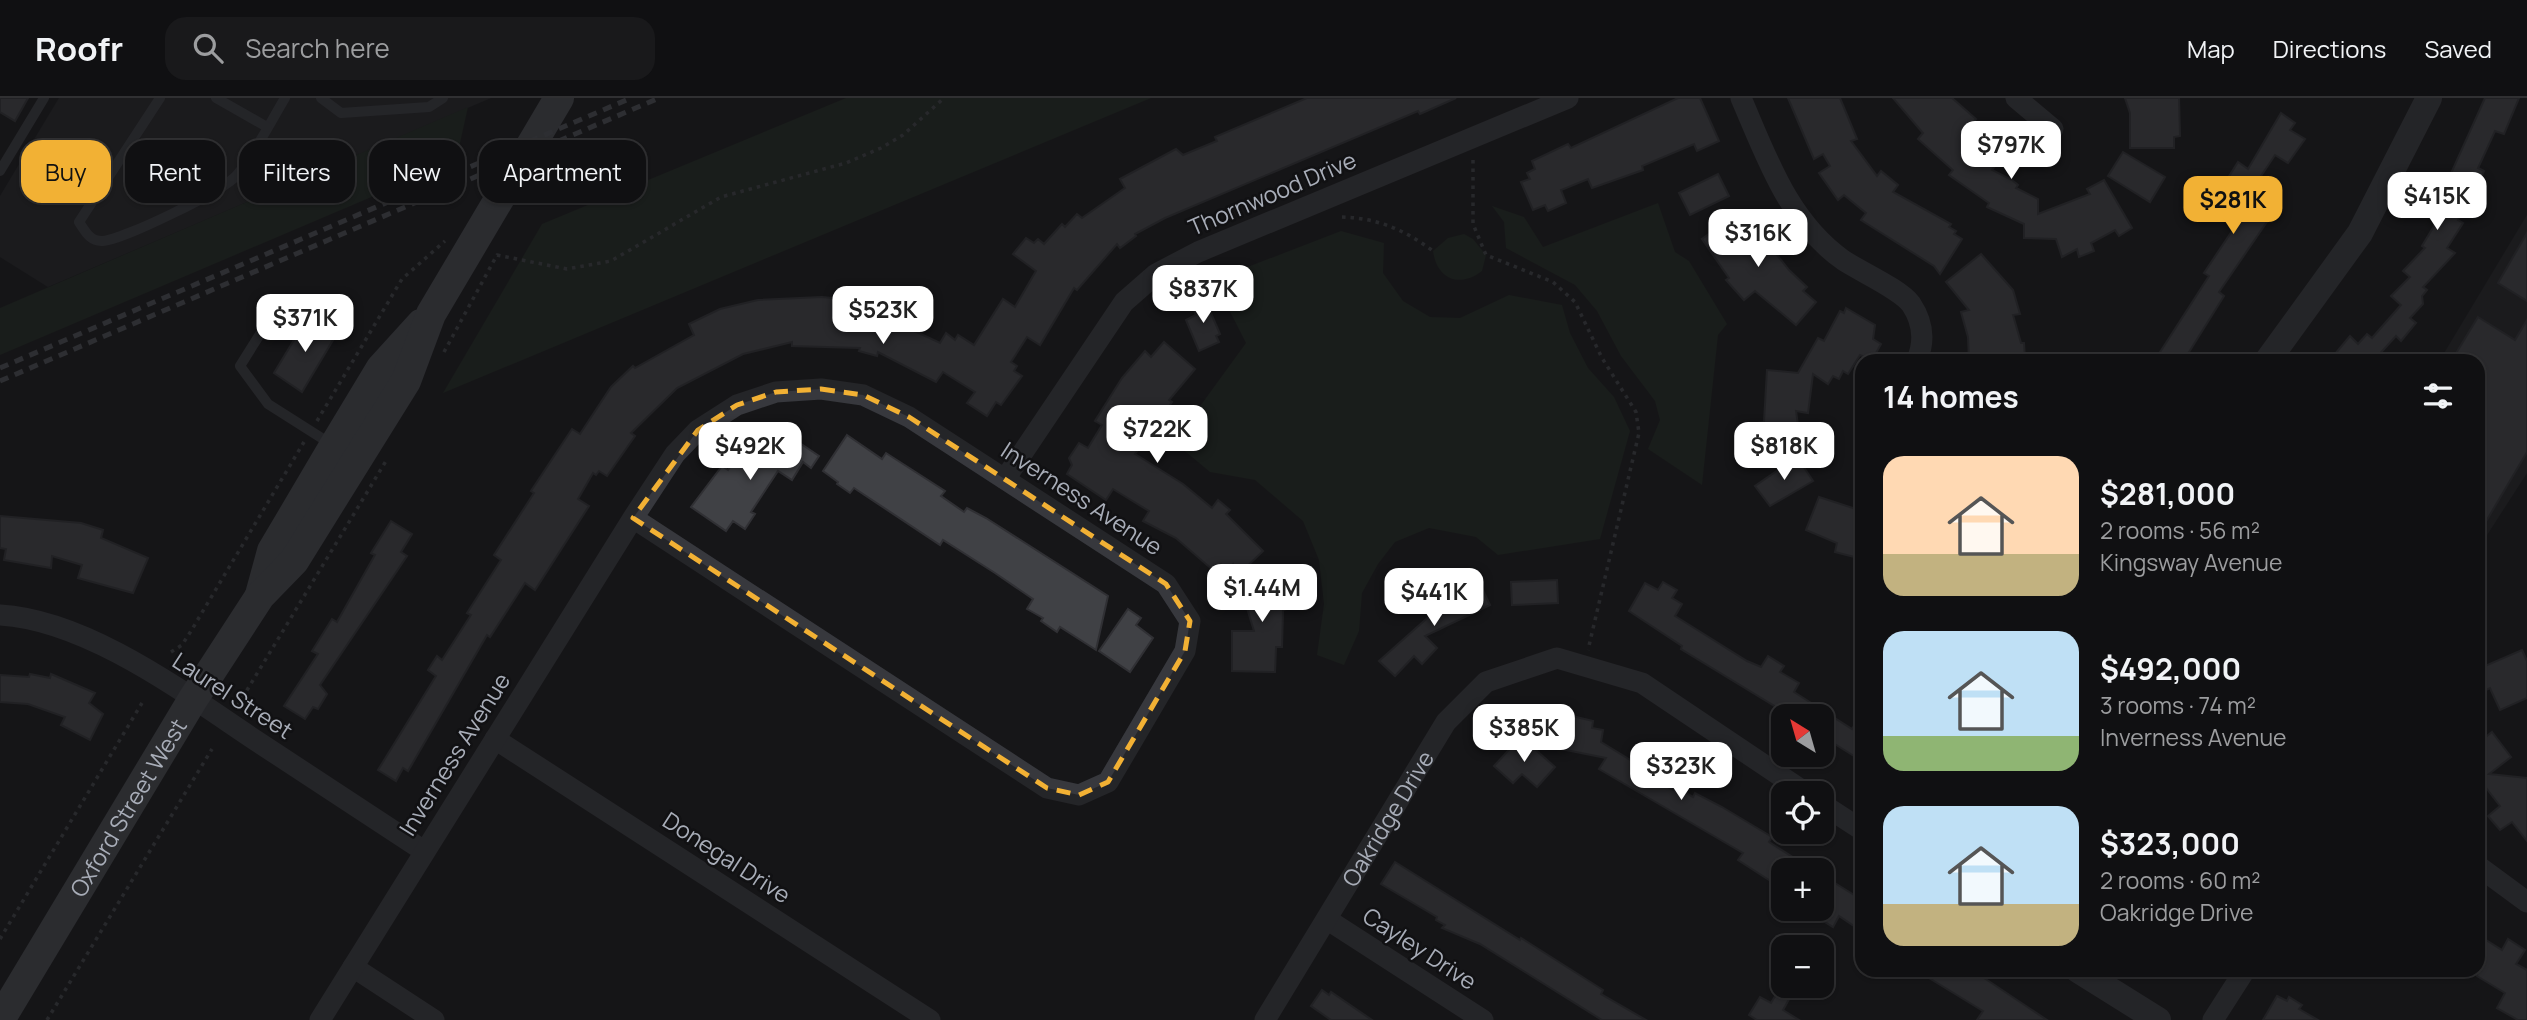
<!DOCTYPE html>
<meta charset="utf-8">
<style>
:root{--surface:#101012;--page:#19191b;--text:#f1f3f6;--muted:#9c9d9f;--line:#303032;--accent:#f2b134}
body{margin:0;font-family:Manrope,sans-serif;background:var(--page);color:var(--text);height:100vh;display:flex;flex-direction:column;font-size:26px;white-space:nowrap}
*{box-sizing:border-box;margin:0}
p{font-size:23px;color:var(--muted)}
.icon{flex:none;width:38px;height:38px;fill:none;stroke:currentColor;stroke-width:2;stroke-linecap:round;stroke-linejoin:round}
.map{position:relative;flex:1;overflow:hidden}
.sheet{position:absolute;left:1855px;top:256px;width:630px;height:623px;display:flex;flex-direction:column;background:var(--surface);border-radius:21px;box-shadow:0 2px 5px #0004,0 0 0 2px var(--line)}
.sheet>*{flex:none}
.top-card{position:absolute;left:21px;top:42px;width:665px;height:63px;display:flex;gap:14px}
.needle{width:46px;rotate:323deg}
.fabs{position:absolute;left:1771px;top:606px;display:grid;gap:14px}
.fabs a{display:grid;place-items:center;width:63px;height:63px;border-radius:14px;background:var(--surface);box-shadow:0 2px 5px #0004,0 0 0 2px var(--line);font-size:35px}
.price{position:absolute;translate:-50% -60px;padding:0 16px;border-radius:14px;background:#fff;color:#222;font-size:23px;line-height:46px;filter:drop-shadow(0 2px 4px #0008)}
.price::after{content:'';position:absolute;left:50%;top:42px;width:21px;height:16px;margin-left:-10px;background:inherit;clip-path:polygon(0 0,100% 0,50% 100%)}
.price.on{background:var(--accent);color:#111}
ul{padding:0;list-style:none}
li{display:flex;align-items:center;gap:21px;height:175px;padding:0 28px}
li span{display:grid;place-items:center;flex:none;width:196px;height:140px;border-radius:21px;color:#555}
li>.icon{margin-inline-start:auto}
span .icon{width:84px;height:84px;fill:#fffc;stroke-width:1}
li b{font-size:30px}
h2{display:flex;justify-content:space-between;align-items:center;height:84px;padding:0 28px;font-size:30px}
.tag{padding:0 24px;border-radius:21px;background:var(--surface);box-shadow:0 2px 5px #0004,0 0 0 2px var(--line);font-size:24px;line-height:63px}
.tag.on{background:var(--accent);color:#111}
header{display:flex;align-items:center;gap:42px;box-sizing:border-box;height:98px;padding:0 35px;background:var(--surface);border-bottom:2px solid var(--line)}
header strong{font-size:33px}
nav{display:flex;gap:38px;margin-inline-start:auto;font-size:24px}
.search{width:490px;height:63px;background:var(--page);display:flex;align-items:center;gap:18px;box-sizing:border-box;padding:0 24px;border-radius:21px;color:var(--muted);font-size:26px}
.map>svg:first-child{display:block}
.built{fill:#222225}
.green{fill:#1e261f}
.building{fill:#404145;stroke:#303034;stroke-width:2}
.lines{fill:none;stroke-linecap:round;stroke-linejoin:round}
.path{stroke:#3d3f44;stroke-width:3.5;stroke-dasharray:3.5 5;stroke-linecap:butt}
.service{stroke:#37383d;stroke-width:10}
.minor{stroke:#37383d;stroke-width:21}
.tertiary{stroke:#37383d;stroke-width:26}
.secondary{stroke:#45474d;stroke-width:30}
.rail{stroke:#4a4c52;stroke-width:5;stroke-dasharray:9 7;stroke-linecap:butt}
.marked{fill:none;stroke:#f2b134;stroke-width:5;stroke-dasharray:14 9;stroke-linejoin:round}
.labels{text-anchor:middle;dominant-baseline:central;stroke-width:5;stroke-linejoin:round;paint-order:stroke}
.street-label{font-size:23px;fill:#a8adb8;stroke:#111113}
</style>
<header>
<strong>Roofr</strong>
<div class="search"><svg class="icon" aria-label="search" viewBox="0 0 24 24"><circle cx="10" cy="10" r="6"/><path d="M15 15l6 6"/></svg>Search here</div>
<nav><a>Map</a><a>Directions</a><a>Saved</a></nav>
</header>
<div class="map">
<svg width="2527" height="922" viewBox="0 0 2527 922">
<rect width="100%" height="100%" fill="#161618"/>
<g class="built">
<path d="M59 0H491L48 189 0 159V98Z"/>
<path d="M2527 117V375L2478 451V262H2440Z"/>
</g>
<g class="green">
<path d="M846 0H1151L443 295 542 126Z"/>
<path d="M468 9 456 63 0 257V210Z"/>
<path d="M1658 105 1675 154 1689 163 1727 226 1718 237 1702 387 1648 351 1660 322 1655 303 1621 258 1597 213 1575 187 1506 150 1504 124 1492 108 1524 119 1543 149Z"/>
<path d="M1341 133 1384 145 1383 175 1403 203 1430 219 1460 220 1509 197 1562 207 1570 235 1588 270 1614 299 1630 333 1600 441 1498 457 1476 439 1429 430 1395 444 1378 466 1362 495 1359 533 1344 567 1317 557 1324 506 1319 462 1303 423 1255 382 1210 374 1174 344 1246 245 1214 182Z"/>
<path d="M1464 136 1473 141 1486 157 1482 173C1460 190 1437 182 1433 153L1448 140Z"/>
</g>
<g class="building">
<path d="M0 0H28L15 23 0 14Z"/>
<path d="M1307 0H1456L1420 16 1418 13 1165 120 1135 136 1136 138 1120 150 1117 146 1077 192 1074 190 1040 247 1027 239 1011 264 1017 268 1014 273 1022 278 1001 307 996 304 987 318 967 305 975 294 943 274 936 284 878 254 877 258 859 253 860 250 792 248V244L743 256 677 290 631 335 635 338 607 378 599 373 596 377 593 375 578 401 589 408 535 492 525 485 490 539 487 537 408 673 403 670 396 683 378 672 436 578 428 572 437 558 442 562 471 517 467 515 501 462 494 457 534 395 531 393 572 331 580 336 611 289 633 268 635 270 694 237 689 226 720 211 758 202 822 199 872 204 874 197 899 208 895 224 940 245 946 235 955 242 958 237 974 247 1003 201 1015 209 1036 173 1013 156 1026 140 1034 145 1038 141 1044 146 1062 126 1065 129 1077 116 1082 120 1125 90 1120 81 1176 51 1183 57 1217 43 1215 39Z"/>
<path d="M1678 0H1700L1719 43 1697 53 1694 46 1642 68 1643 72 1592 90 1588 81 1561 92 1566 105 1548 113 1545 107 1533 112 1521 84 1530 81 1527 75 1535 71 1532 63 1568 46 1571 50Z"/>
<path d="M1788 0H1840L1857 41 1851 43 1877 78 1881 73 1898 87 1893 94 1951 126 1949 129 1956 133 1954 136 1962 141 1940 176 1934 168 1861 122 1866 115 1844 97 1838 102 1819 75 1830 68 1823 56 1814 61Z"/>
<path d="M1893 0H1952L1976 21 1968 30 1989 45 1984 52 1997 65 1992 72 2012 82 2018 87 2016 90 2038 101V116L2090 96 2087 91 2104 82 2132 130 2119 138 2115 132 2091 145 2094 153 2079 159 2077 151 2062 159 2056 141 2024 140V126L1987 109 1989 105 1949 77 1953 72 1918 41 1923 35Z"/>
<path d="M2125 0H2179L2180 38 2174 39V50H2130V15Z"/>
<path d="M2485 0H2519L2504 36 2495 33 2478 70 2484 73 2478 87 2474 85 2458 122 2463 125 2447 150 2455 155 2423 189 2427 192 2422 198 2423 206 2410 220 2416 225 2401 243 2396 238 2374 262H2330L2350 238 2358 246 2367 236 2372 240 2401 207 2391 198 2410 179 2403 173 2425 150 2422 148 2448 105 2442 103 2448 82Z"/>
<path d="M2281 15 2295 25 2290 32 2305 41 2288 65 2275 57 2249 96 2275 112 2219 194 2224 198 2184 262H2155L2209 178 2204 175 2236 127 2215 114 2234 84 2228 80 2238 64 2248 71Z"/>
<path d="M2123 54 2165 79 2150 104 2108 78Z"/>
<path d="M1718 76 1729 98 1690 117 1679 95Z"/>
<path d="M1731 120 1738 131 1750 123 1789 172 1807 189 1803 193 1816 204 1796 227 1755 193 1744 202 1726 182 1729 180 1702 141Z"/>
<path d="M2527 135V203L2498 185Z"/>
<path d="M1981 156 2013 192 2020 216 2013 217 2021 245H2024L2025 262H1969L1968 239 1961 214 1969 212 1946 184Z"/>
<path d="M1204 199 1220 236 1216 238 1219 244 1199 253 1186 222 1196 217 1191 205Z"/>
<path d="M1846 210 1875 227 1873 241 1881 246 1872 262 1860 257 1848 276 1843 273 1839 281 1833 278 1828 286 1813 276 1808 315 1796 313 1801 349 1743 358 1738 328 1764 324 1767 272 1798 275 1818 240 1824 243 1840 213 1844 215Z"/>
<path d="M308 219 336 237 302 294 274 275Z"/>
<path d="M2478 219 2515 242 2527 222V354L2478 437V262H2452Z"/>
<path d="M1164 244 1195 271 1169 302 1172 304 1135 356 1183 386 1212 410 1218 402 1230 412 1226 416 1263 453 1237 478 1233 466 1227 472 1221 466 1214 473 1176 440 1143 423 1149 413 1113 391 1106 402 1067 376 1072 367 1069 360 1079 345 1088 350 1102 327 1095 323 1122 280 1145 253 1151 259Z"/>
<path d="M782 333 819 358 811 370 803 364 792 382 778 373 751 414 755 416 745 431 733 423 726 433 691 409 722 368 728 372 733 365 738 368 744 359 756 366Z"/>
<path d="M847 337 882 361 886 355 945 393 941 398 964 414 967 410 986 420 1108 498 1096 552 1060 529 1057 534 1041 523 1043 520 1027 511 1033 501 995 475 943 442 940 447 854 390 850 395 837 386 838 384 823 373Z"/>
<path d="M1797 359 1813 383 1770 408 1755 388Z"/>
<path d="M1819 399 1862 413V461L1835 454 1837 445 1806 432Z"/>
<path d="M0 418 81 425 103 432 101 440 148 460 133 495 78 480 82 467 52 458 51 470 4 462 6 451 0 450Z"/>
<path d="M391 423 412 436 401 454 407 458 320 587 327 596 318 611 313 609 305 621 284 608 318 556 312 553 332 521 337 524 375 457 371 455Z"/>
<path d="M1285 472 1296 508 1283 512 1282 549H1276L1275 574 1232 573V533H1254L1240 487Z"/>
<path d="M1557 482 1558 505 1512 507 1511 484Z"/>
<path d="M1663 484 1677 492 1672 500 1682 506 1675 518 1747 563 1761 569 1768 558 1784 568 1780 574 1799 585 1794 594 1852 631 1862 615V663L1822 638V618H1791L1681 551 1682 548 1629 513 1645 485 1658 492Z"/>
<path d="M1480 486 1490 507 1425 538 1437 550 1422 566 1414 558 1395 578 1379 563 1433 515 1430 509Z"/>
<path d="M1128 511 1141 520 1136 527 1153 540 1130 574 1099 553Z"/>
<path d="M2522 552 2527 563V600L2500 612 2490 590 2484 593 2478 571Z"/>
<path d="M30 576 50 580 51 576 95 595 89 605 103 616 90 642 61 627 65 619 28 606 0 604V577L29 579Z"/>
<path d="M1572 618 1593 623 1592 630 1603 632 1601 644 1645 671 1643 674 1673 692 1675 688 1693 699 1695 695 1722 709 1772 739 1769 744 1813 772H1783V791L1738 762 1743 755 1599 671 1606 660 1551 649 1556 621 1571 624Z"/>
<path d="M2492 634 2511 659 2489 676 2527 680V743L2512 724 2500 732 2488 718 2500 708 2480 682 2478 684V645Z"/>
<path d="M1521 639 1555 669 1537 689 1522 676 1513 685 1494 668Z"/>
<path d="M1395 764 1520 842 1521 840 1603 892 1601 896 1646 922H1602L1480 846 1442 830 1445 827 1436 822 1437 819 1381 786Z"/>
<path d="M1822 777 1862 802V822L1857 830 1839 818 1833 829 1803 810H1822Z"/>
<path d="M2478 837 2502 852 2508 841 2525 852 2516 866 2527 872V922H2518L2497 910 2505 895 2477 878Z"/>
<path d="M1916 872H1972L2047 922H1977L1983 913Z"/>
<path d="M1783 885 1797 887 1783 912 1799 922H1757L1749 917 1760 899 1771 905Z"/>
<path d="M1322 892 1329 897 1331 894 1372 922H1331L1311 908Z"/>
<path d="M2277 898 2287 903 2289 899 2302 907 2299 911 2318 922H2263Z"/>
</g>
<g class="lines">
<g class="path">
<path d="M1473 62V126L1486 157 1553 184 1575 204 1602 260 1636 314 1639 335 1588 552"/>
<path d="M1342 119C1377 120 1405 132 1433 153"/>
<path d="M444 254 497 157 567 171 611 163 721 99 846 65 881 50 903 37 944 0"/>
<path d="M317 323 402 181 445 143"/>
<path d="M171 554 182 547 191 533 304 344"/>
<path d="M238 607 386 363"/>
<path d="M0 841 142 605"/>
<path d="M47 922 212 651"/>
</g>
<g class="service">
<path d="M160 0 79 124C85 133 90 144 103 143 122 142 224 93 237 77 255 55 270 25 285 0"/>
<path d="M216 0 267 29"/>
<path d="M321 0 341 15 429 9 443 0"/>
<path d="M0 73 44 0"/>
<path d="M267 225 240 268 268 306 331 346"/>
</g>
<g class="minor">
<path d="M1741 0C1767 60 1788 123 1843 162 1861 174 1900 191 1911 206 1923 224 1925 243 1917 262"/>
<path d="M2016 0 2053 31"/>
<path d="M1005 381 1124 204 1156 176 1198 154 1568 0"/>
<path d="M0 517C87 522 183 594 255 642 311 679 367 716 424 753"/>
<path d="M495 641 930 922"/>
<path d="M1822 706 1862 732"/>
<path d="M2478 768 2527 804"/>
<path d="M1328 822 1483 922"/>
<path d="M353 869 434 922"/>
<path d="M320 922 633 420 675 356 698 332 737 307 776 294 821 291 863 297 909 319 1166 486 1190 523 1185 553 1108 684 1079 697 1047 690 633 420"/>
<path id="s1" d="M1265 922 1446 624 1486 584 1557 560 1642 585 1806 695"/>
<path d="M2213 922 2245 872"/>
</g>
<g class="tertiary">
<path d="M2268 262 2360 135 2429 0"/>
<path d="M2078 872 2158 922"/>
</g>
<g class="secondary">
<path d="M260 497 272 453 334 348 381 270 421 226"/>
<path id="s2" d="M0 922 193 601 260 498 294 463 406 283 431 216 559 0"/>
</g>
<g class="rail">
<path d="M0 270 631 0"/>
<path d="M0 283 659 0"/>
</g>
</g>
<path d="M0 0H2527V922H0ZM821 291 863 297 909 319 1166 486 1190 523 1185 553 1108 684 1079 697 1047 690 633 420 698 332 737 307 776 294Z" fill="#161618" fill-opacity=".55" fill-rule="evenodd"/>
<path class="marked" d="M821 291 863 297 909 319 1166 486 1190 523 1185 553 1108 684 1079 697 1047 690 633 420 698 332 737 307 776 294Z"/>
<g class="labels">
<g class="street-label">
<text transform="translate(1272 95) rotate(-23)">Thornwood Drive</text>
<text transform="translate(1082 400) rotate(33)">Inverness Avenue</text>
<text transform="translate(233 597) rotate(33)">Laurel Street</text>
<text transform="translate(454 656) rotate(-58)">Inverness Avenue</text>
<text stroke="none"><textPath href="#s2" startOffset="248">Oxford Street West</textPath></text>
<text stroke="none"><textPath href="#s1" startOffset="236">Oakridge Drive</textPath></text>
<text transform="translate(727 759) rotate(33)">Donegal Drive</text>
<text transform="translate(1420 850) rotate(33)">Cayley Drive</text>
</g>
</g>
</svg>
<div class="fabs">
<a><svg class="needle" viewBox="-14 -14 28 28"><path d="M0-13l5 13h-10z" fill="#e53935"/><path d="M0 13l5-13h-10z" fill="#9c9d9f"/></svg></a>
<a><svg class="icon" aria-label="locate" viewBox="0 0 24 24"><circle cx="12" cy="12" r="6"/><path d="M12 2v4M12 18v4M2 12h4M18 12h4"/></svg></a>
<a>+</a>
<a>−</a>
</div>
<b class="price" style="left:2011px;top:83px">$797K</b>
<b class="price" style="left:2437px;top:134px">$415K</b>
<b class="price on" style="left:2233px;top:138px">$281K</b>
<b class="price" style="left:1758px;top:171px">$316K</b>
<b class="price" style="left:1203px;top:227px">$837K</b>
<b class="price" style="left:883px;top:248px">$523K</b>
<b class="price" style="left:305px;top:256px">$371K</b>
<b class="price" style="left:1157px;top:367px">$722K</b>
<b class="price" style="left:750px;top:384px">$492K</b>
<b class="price" style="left:1784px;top:384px">$818K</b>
<b class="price" style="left:1262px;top:526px">$1.44M</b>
<b class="price" style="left:1434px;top:530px">$441K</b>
<b class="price" style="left:1524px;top:666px">$385K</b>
<b class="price" style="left:1681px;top:704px">$323K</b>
<div class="top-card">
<a class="tag on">Buy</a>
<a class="tag">Rent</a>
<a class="tag">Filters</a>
<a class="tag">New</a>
<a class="tag">Apartment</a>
</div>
<section class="sheet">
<h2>14 homes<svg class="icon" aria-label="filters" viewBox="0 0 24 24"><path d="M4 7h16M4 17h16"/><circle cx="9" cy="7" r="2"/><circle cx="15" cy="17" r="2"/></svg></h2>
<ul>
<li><span style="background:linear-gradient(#ffd9b3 70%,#c2b280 0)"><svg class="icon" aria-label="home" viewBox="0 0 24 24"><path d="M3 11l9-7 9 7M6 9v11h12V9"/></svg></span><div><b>$281,000</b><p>2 rooms · 56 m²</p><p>Kingsway Avenue</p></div></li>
<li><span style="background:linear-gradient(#bfe0f5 75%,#8fb573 0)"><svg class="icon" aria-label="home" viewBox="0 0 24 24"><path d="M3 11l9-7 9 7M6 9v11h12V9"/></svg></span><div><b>$492,000</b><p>3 rooms · 74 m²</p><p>Inverness Avenue</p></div></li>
<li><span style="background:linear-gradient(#bfe0f5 70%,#c2b280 0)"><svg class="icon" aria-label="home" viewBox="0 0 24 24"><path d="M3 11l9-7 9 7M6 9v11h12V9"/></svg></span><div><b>$323,000</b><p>2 rooms · 60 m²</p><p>Oakridge Drive</p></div></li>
</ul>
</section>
</div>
